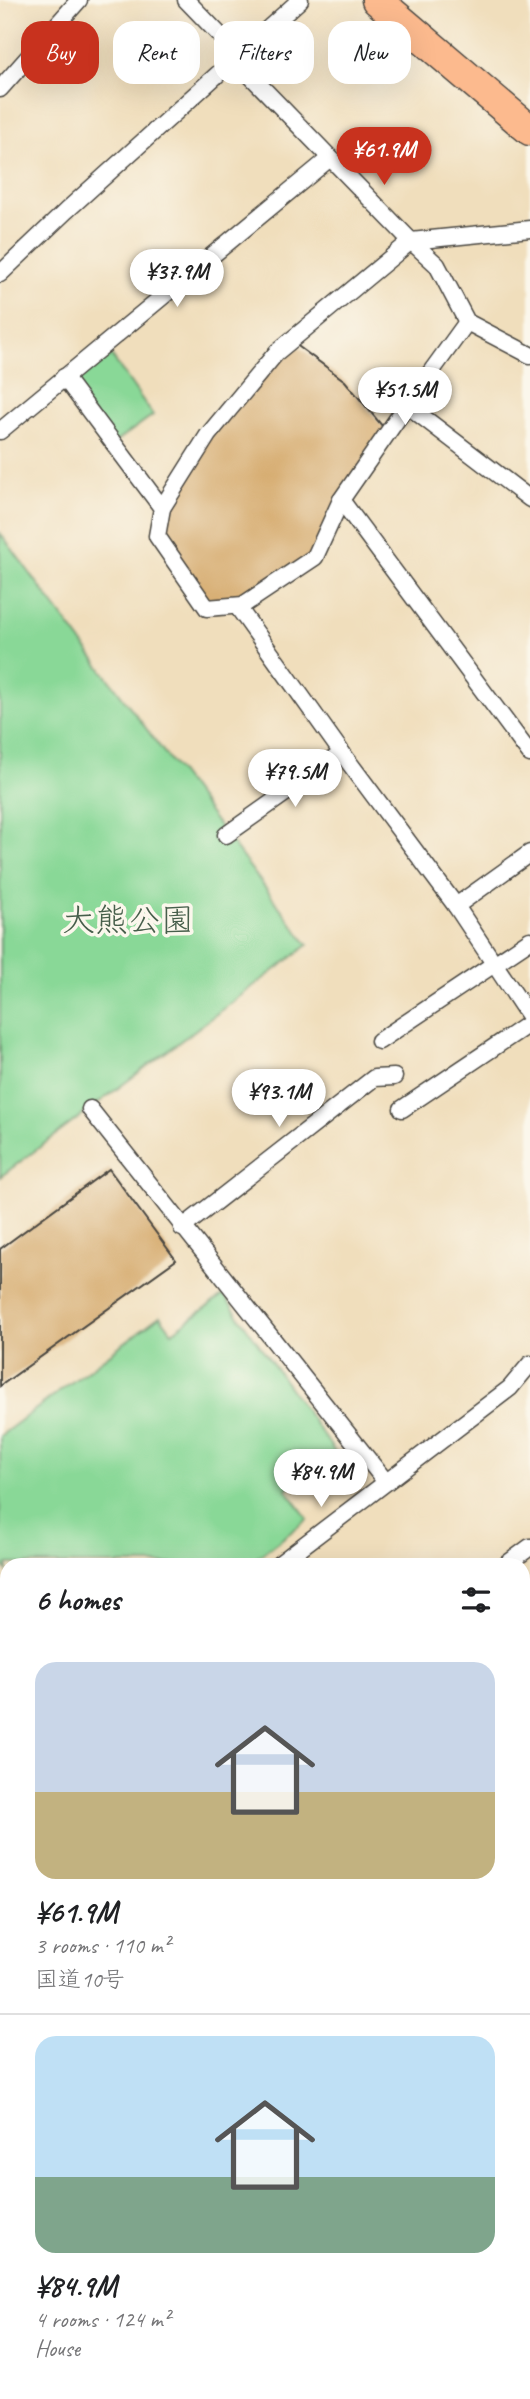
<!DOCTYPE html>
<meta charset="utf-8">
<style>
:root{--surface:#fff;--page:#f6f6f6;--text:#202124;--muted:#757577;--line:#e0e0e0;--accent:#c8321e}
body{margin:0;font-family:Caveat,"Klee One",sans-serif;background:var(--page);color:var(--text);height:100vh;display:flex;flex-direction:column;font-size:26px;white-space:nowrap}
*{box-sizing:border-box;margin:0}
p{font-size:23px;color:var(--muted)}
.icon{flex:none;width:38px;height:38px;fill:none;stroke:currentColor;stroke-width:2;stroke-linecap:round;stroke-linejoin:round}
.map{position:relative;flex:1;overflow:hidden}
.panel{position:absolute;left:0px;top:1558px;width:530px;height:842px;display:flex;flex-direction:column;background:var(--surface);border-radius:21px 21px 0 0;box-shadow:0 7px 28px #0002}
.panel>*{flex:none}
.hud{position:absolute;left:21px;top:21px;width:488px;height:63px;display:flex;gap:14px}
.price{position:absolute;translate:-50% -60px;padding:0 16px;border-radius:24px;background:#fff;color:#222;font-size:23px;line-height:46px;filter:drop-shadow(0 2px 4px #0008)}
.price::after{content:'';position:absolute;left:50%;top:42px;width:21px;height:16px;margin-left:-10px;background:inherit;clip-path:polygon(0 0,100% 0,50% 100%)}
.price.active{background:var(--accent);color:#fff}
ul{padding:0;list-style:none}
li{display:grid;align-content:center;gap:14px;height:371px;padding:0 35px}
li+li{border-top:2px solid var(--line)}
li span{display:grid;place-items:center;height:217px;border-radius:21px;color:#555}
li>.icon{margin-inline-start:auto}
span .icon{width:126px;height:126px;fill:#fffc;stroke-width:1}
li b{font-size:30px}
h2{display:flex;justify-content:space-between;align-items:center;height:84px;padding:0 35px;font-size:30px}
.pill{padding:0 24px;border-radius:21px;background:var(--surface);box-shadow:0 7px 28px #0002;font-size:24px;line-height:63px}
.pill.active{background:var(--accent);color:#fff}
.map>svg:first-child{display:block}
.park{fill:#89d897;stroke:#5a8261;stroke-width:2}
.building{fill:#d7ad72}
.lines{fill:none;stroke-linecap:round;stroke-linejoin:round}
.street-casing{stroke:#494641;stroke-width:19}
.secondary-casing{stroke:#494641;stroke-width:26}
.highway-casing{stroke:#494641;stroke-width:33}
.street{stroke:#fff;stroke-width:16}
.secondary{stroke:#fee3d2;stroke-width:23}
.highway{stroke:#fcba8e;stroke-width:30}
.labels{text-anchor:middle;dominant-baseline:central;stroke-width:7;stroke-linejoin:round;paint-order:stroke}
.park-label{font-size:33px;fill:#475f4b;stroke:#fbf7ec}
</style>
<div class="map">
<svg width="530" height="2399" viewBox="0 0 530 2399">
<rect width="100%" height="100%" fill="#fbf7ec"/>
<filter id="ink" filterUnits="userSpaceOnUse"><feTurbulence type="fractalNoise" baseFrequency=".0143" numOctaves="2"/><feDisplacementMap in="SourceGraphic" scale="14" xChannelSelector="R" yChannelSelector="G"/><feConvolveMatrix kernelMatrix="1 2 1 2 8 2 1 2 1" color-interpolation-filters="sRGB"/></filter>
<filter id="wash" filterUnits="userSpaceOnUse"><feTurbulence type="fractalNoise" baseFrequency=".00686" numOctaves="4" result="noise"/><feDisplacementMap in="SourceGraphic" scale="28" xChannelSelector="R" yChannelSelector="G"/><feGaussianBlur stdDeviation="1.57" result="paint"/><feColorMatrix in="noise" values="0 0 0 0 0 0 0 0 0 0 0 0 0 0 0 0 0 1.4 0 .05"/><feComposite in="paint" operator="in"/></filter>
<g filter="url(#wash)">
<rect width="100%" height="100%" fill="#f0debc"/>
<g class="park">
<path d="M104 345 153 415 114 443 64 377Z"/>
<path d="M0 533 308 945 0 1177Z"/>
<path d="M224 1295 335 1452 286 1489 308 1519 249 1564H7V1571L0 1561V1436L160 1316 172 1332Z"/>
</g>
<g id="blocks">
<g class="building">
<path d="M291 341 345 381 388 433 315 557 243 605 207 608 157 536 162 508 208 435Z"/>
<path d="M109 1169 176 1260 0 1386V1249Z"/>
<path d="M0 1772 7 1781V1820L0 1811Z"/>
<path d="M7 1827V1859L0 1850V1832Z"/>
</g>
</g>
</g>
<g filter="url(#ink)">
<use href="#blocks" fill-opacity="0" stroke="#494641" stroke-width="2"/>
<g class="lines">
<g class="street-casing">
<g id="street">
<path d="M186 0 240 56 245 70 411 241 437 265 467 322 530 355"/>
<path d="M0 89 79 0"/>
<path d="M0 274 66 211 300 0"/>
<path d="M467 322 407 405 530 499"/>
<path d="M64 377 162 508 157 536 207 608 243 605 315 557 341 500 407 405"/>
<path d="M0 431 330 158"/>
<path d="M341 500 530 754"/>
<path d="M162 508 208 435 277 352 411 241 530 229"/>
<path d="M237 606 342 753 456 906 529 1016 530 1025"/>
<path d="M226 835 342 753"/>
<path d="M456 906 530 853"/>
<path d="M379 1041 530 940"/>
<path d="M90 1109 386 1482"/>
<path d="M402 1109 530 1023"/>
<path d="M182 1228 374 1078 394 1077"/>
<path d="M279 1564 510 1388 530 1364"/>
<path d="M507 1564 530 1547"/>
<path d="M0 1705 7 1708"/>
<path d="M523 1929 530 1924"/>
<path d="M0 1945 7 1940"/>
<path d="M0 1964 7 1973"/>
<path d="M523 2125 530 2120"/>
<path d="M0 2324 7 2319"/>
<path d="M523 2332 530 2327"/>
<path d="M322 2392 327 2399"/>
<path d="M157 2399 166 2392"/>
<path d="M434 2399 443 2392"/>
</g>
</g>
<g class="secondary-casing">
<g id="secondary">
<path d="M523 1750 530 1744"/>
<path d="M0 2148 7 2143"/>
</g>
</g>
<g class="highway-casing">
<path id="highway" d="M377 0 530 130"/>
</g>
<use href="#street" class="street"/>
<use href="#secondary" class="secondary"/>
<use href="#highway" class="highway"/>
</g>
</g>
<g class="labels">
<g class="park-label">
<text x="128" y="920">大熊公園</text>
</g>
</g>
</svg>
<b class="price active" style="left:384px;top:187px">¥61.9M</b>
<b class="price" style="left:177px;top:309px">¥37.9M</b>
<b class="price" style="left:405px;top:427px">¥51.5M</b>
<b class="price" style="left:295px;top:809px">¥79.5M</b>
<b class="price" style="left:279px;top:1129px">¥93.1M</b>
<b class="price" style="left:321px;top:1509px">¥84.9M</b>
<div class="hud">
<a class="pill active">Buy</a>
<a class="pill">Rent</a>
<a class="pill">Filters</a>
<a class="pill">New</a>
</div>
<section class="panel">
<h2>6 homes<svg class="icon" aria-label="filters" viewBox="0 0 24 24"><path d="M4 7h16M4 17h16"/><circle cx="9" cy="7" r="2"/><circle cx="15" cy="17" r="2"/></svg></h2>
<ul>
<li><span style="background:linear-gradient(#c9d6e8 60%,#c2b280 0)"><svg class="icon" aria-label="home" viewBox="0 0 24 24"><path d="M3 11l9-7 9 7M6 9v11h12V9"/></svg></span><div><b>¥61.9M</b><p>3 rooms · 110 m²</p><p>国道10号</p></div></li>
<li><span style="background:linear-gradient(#bfe0f5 65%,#7fa58c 0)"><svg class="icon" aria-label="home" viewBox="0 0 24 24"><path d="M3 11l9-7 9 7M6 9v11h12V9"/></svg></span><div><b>¥84.9M</b><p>4 rooms · 124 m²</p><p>House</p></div></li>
</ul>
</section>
</div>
